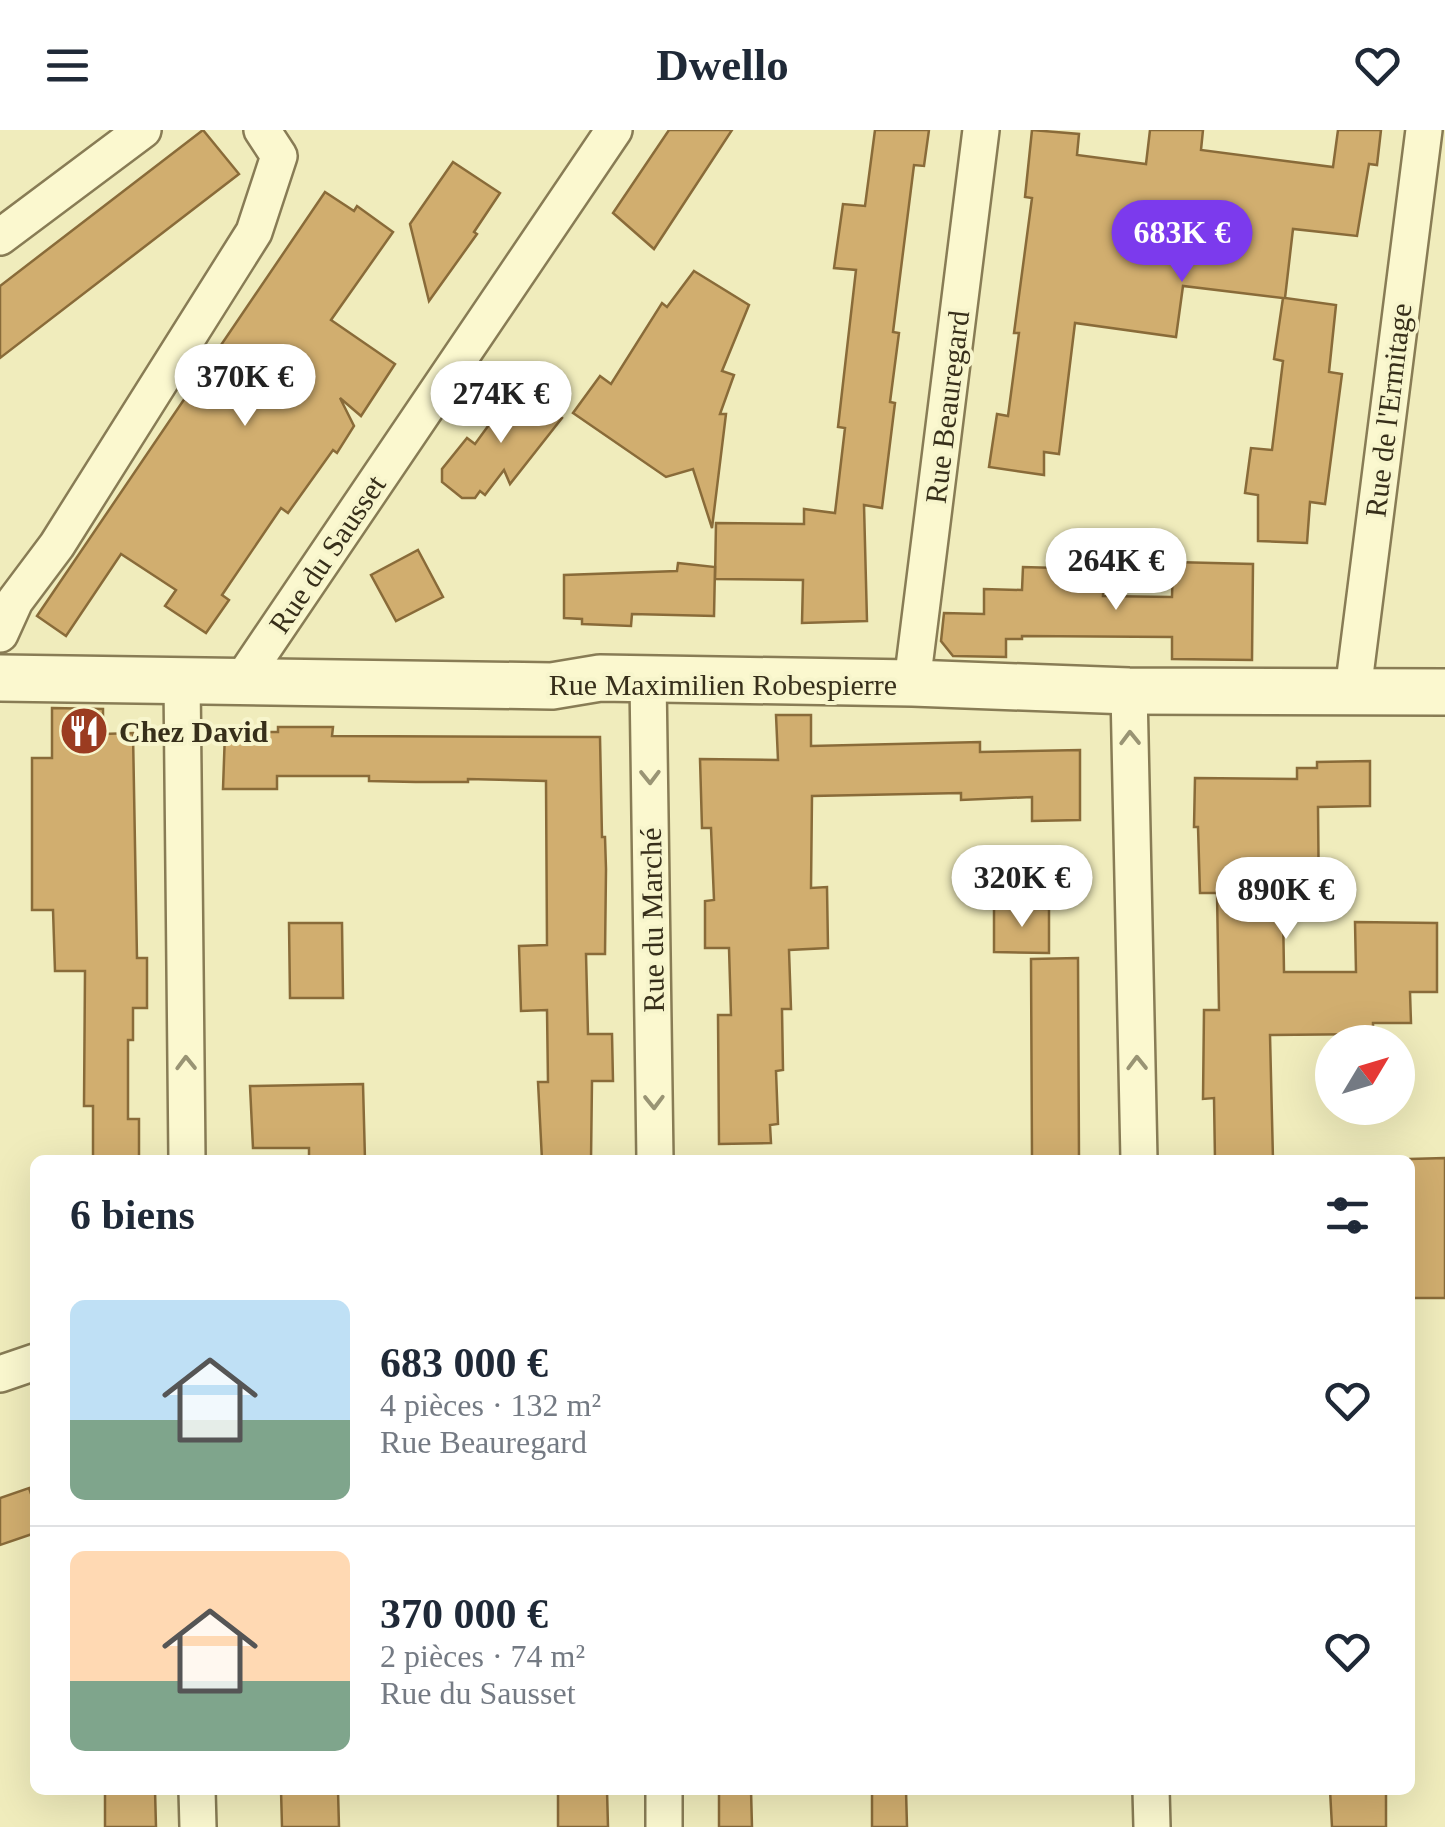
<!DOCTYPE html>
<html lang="fr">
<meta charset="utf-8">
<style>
:root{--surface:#fff;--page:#f6f6f7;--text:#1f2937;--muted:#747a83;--line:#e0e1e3;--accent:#7c3aed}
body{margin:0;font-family:"Times New Roman",serif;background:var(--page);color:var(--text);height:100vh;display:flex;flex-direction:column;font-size:38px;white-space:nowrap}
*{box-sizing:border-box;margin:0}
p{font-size:32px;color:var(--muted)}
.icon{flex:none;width:55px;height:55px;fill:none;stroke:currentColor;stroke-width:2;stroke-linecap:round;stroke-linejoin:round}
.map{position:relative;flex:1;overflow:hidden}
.details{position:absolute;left:30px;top:1025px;width:1385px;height:640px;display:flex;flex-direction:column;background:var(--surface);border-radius:15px;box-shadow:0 10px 40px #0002}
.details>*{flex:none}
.needle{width:65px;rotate:52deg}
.buttons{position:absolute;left:1315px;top:895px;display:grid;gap:20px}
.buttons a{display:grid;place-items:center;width:100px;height:100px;border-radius:50%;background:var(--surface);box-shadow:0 10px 40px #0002;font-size:50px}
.price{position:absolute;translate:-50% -85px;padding:0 22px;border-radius:35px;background:#fff;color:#222;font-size:32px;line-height:65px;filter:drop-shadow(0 2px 5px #0008)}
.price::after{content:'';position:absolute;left:50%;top:60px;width:30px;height:22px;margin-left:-15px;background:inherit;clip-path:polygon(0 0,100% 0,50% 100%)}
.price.active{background:var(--accent);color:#fff}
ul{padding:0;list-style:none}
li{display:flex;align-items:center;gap:30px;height:250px;padding:0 40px}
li+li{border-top:2px solid var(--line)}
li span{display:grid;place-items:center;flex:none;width:280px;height:200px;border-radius:15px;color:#555}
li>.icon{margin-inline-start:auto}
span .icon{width:120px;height:120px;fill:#fffc;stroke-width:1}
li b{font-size:42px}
h2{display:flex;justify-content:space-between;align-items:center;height:120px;padding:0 40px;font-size:42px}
header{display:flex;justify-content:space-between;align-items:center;height:130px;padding:0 40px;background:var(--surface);font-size:45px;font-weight:700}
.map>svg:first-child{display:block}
.building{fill:#d1ae6f;stroke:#896b39;stroke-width:2.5}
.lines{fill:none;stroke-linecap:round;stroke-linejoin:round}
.minor-casing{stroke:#887c55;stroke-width:40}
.tertiary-casing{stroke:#887c55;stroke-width:50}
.minor{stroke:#fbf8cf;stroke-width:35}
.tertiary{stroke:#fbf8cf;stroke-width:45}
.oneway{stroke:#999474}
.labels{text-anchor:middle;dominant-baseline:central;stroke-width:8;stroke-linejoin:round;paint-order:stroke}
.street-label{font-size:30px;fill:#372f1a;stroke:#f7f5cc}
.poi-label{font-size:30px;font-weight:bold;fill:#372f1a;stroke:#f7f5cc;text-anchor:start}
</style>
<header><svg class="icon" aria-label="menu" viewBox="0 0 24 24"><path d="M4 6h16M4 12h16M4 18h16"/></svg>Dwello<svg class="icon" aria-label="heart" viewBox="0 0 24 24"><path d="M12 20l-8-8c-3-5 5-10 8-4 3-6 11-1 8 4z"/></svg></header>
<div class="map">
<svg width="1445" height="1697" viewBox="0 0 1445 1697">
<rect width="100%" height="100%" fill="#f0ecbc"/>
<g class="building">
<path d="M203 0 239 44 0 228V156Z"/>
<path d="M669 0H732L654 119 613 83Z"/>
<path d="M875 0H929L924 36 914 35 893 202 899 203 890 272 895 273 882 378 864 375 867 491 802 493 803 450 715 449 716 393 804 394V379L835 383 845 298 838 297 856 140 834 138 843 74 865 76Z"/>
<path d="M1032 0 1079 4 1077 25 1146 34 1150 0H1203L1201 20 1333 37 1338 0H1381L1377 35 1369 34 1357 106 1293 99 1285 168 1336 175 1329 242 1342 244 1325 374 1310 372 1307 413 1258 411V365L1245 363 1251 318 1272 320 1283 231 1274 229 1283 168 1183 156 1176 207 1075 193 1059 324 1044 322V345L989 337 997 284 1008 286 1019 203H1014L1032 68 1025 67Z"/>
<path d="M453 32 500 63 474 102 477 104 429 171 410 94Z"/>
<path d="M325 62 354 81 357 76 393 102 331 190 395 234 361 286 340 268 354 296 337 323 333 320 288 383 281 378 222 465 229 470 206 503 165 476 176 460 121 424 66 506 37 486Z"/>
<path d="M694 141 749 175 722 241 734 245 720 284H726L712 398 693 339 666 347 573 283 600 246 611 254 662 173 667 177Z"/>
<path d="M518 255 562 288 510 354 504 340 485 365 480 361 475 368H462L442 352V339L467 308 475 314Z"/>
<path d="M418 420 443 467 396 491 371 445Z"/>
<path d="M1173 432 1253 434 1252 530 1172 529V507L1022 506V509H1006V527L953 526 941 511 944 483 984 484V459L1022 460 1023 437 1095 439V446H1104L1103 466 1172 467Z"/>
<path d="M678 433 715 437 714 486 632 484 631 496 582 494V489L564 488V445L677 441Z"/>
<path d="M52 578 103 579V604L133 603 137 828H147V878H133V910H128V989H139V1030H93V976H84L85 841H55L53 780H32V628H52Z"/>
<path d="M776 585H811V616L980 612V622L1080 620V690L1032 691V667L961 670V663L812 666 811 758 827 757 828 818 789 820 791 879H782L783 940 776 941 778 994 770 995 771 1013 719 1014 718 885H731L729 818H705V771L714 770 711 698H702L700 629 778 630Z"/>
<path d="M278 597H333L332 606 600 607 602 707H605L606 739 605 824H586L588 904H612L613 951H592L591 1030H542L538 952H548L547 880 521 881 519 816 547 815 546 651 468 649V652H416L369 651V646H277V659H223L225 602H278Z"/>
<path d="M1370 631V676L1318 677 1319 778 1283 780 1284 842H1356L1355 792 1437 793V862H1410L1411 893H1373V904L1270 905 1273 1030H1215L1214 968 1203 969 1204 880H1219L1217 763H1200L1198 697H1194L1195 648 1297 649V638H1317V632Z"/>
<path d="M994 778 1049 779V823L994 822Z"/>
<path d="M289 793H342L343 868H290Z"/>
<path d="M1078 828 1079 1030H1032L1031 829Z"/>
<path d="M363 954 365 1030H309V1018H253L250 956Z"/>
<path d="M1445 1028V1168H1410V1029Z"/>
<path d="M29 1358 35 1375V1403L0 1415V1368Z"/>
<path d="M105 1660H155L156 1697H105Z"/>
<path d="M281 1660H338L339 1697H282Z"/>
<path d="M558 1660H607L608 1697H558Z"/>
<path d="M719 1660H751L752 1697H719Z"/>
<path d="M872 1660H906L907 1697H872Z"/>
<path d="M1330 1660H1386V1697H1332Z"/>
</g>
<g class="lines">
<g class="minor-casing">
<g id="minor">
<path d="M0 107 143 0"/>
<path d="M0 504 15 471 57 415 254 102 279 26 262 0"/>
<path d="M182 549 187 1030"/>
<path d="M648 549 655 1030"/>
<path d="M242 550 614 0"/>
<path d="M912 553 981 0"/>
<path d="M1129 561 1139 1030"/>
<path d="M1353 561 1424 0"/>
<path d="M0 1244 35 1232"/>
<path d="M197 1660 198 1697"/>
<path d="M664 1660V1697"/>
<path d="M1151 1660 1152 1697"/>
</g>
</g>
<g class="tertiary-casing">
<path id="tertiary" d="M0 548 552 556 600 548 912 553 1129 561 1445 562"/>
</g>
<use href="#minor" class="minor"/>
<use href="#tertiary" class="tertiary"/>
</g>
<defs><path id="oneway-chevron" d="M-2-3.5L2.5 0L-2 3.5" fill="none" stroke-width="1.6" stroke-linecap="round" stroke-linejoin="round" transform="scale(2.5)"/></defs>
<g class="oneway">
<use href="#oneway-chevron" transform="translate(1130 608) rotate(-91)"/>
<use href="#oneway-chevron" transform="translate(650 647) rotate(89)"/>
<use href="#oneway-chevron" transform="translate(186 933) rotate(-91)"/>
<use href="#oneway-chevron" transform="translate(1137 933) rotate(-91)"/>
<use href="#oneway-chevron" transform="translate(654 972) rotate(89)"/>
</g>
<defs>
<g id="restaurant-disc" transform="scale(2.5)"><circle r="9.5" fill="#9b3c21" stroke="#f7f5cc"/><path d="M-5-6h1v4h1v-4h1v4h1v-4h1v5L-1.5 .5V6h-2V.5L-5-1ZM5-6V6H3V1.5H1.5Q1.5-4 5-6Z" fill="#fff"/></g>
</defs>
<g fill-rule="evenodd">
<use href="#restaurant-disc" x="84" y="601"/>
</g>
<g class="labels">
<g class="street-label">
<text transform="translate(947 277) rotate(-83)">Rue Beauregard</text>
<text transform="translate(1388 280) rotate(-83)">Rue de l'Ermitage</text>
<text transform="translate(327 424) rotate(-56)">Rue du Sausset</text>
<text x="723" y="554">Rue Maximilien Robespierre</text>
<text transform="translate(652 790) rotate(-91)">Rue du Marché</text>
</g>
<g class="poi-label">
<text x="119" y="601">Chez David</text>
</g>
</g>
</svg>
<div class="buttons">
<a><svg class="needle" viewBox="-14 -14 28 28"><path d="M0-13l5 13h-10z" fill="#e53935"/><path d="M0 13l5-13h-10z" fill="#747a83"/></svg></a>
</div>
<b class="price active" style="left:1182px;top:155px">683K €</b>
<b class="price" style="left:245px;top:299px">370K €</b>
<b class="price" style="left:501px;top:316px">274K €</b>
<b class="price" style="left:1116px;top:483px">264K €</b>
<b class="price" style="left:1022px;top:800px">320K €</b>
<b class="price" style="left:1286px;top:812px">890K €</b>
<section class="details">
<h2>6 biens<svg class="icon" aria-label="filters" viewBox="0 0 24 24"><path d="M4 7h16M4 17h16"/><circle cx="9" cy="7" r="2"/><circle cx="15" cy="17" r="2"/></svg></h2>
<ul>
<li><span style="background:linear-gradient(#bfe0f5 60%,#7fa58c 0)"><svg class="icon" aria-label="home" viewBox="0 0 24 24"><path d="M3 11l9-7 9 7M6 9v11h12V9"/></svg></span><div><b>683 000 €</b><p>4 pièces · 132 m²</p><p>Rue Beauregard</p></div><svg class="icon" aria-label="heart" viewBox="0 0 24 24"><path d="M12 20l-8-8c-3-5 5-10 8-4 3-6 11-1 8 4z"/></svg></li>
<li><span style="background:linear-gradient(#ffd9b3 65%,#7fa58c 0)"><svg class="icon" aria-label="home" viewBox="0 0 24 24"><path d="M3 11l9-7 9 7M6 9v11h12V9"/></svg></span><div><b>370 000 €</b><p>2 pièces · 74 m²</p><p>Rue du Sausset</p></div><svg class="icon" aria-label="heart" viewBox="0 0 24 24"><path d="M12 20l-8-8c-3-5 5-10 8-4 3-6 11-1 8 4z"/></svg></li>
</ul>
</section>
</div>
